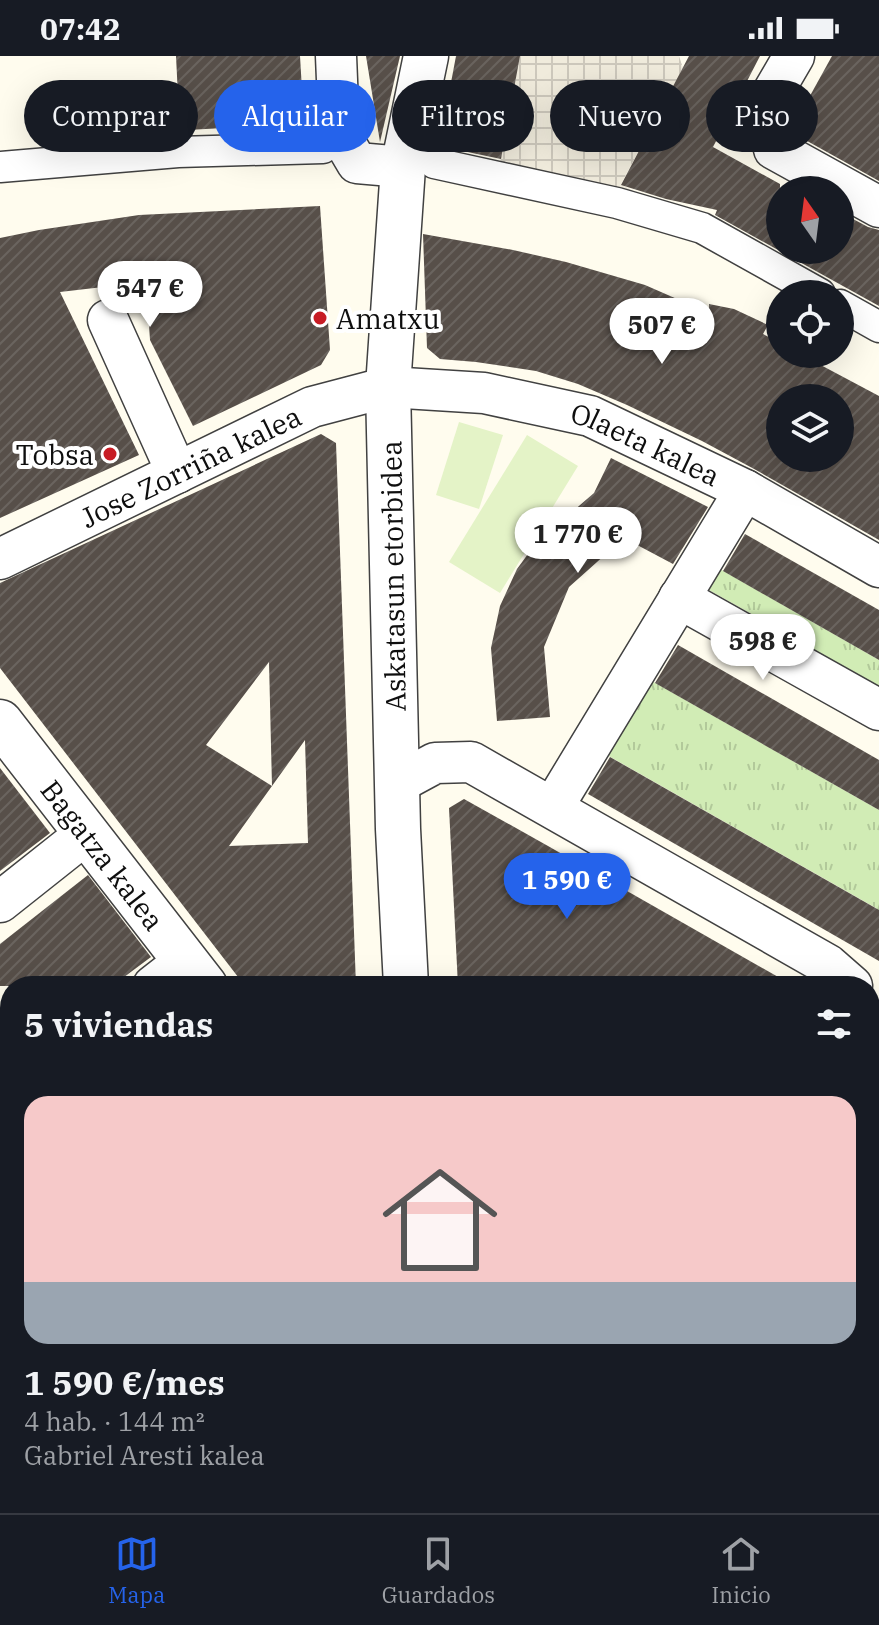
<!DOCTYPE html>
<html lang="es">
<meta charset="utf-8">
<style>
:root{--surface:#171b24;--page:#20242c;--text:#f1f3f6;--muted:#9ea1a6;--line:#363941;--accent:#2563eb}
body{margin:0;font-family:"IBM Plex Serif",serif;background:var(--page);color:var(--text);height:100vh;display:flex;flex-direction:column;font-size:30px;white-space:nowrap}
*{box-sizing:border-box;margin:0}
p{font-size:26px;color:var(--muted)}
.icon{flex:none;width:44px;height:44px;fill:none;stroke:currentColor;stroke-width:2;stroke-linecap:round;stroke-linejoin:round}
.map{position:relative;flex:1;overflow:hidden}
.side{position:absolute;left:0px;top:920px;width:880px;height:538px;display:flex;flex-direction:column;background:var(--surface);border-radius:32px 32px 0 0;box-shadow:0 8px 32px #0002}
.side>*{flex:none}
.hud{position:absolute;left:24px;top:24px;width:832px;height:72px;display:flex;gap:16px}
.needle{width:52px;rotate:346deg}
.buttons{position:absolute;left:766px;top:120px;display:grid;gap:16px}
.buttons a{display:grid;place-items:center;width:88px;height:88px;border-radius:50%;background:var(--surface);box-shadow:0 8px 32px #0002;font-size:40px}
.price{position:absolute;translate:-50% -68px;padding:0 18px;border-radius:28px;background:#fff;color:#222;font-size:26px;line-height:52px;filter:drop-shadow(0 2px 4px #0008)}
.price::after{content:'';position:absolute;left:50%;top:48px;width:24px;height:18px;margin-left:-12px;background:inherit;clip-path:polygon(0 0,100% 0,50% 100%)}
.price.active{background:var(--accent);color:#fff}
ul{padding:0;list-style:none}
li{display:grid;align-content:center;gap:16px;height:424px;padding:0 24px}
li span{display:grid;place-items:center;height:248px;border-radius:24px;color:#555}
li>.icon{margin-inline-start:auto}
span .icon{width:144px;height:144px;fill:#fffc;stroke-width:1}
li b{font-size:34px}
h2{display:flex;justify-content:space-between;align-items:center;height:96px;padding:0 24px;font-size:34px}
.pill{padding:0 28px;border-radius:36px;background:var(--surface);box-shadow:0 8px 32px #0002;font-size:28px;line-height:72px}
.pill.active{background:var(--accent);color:#fff}
.status{display:flex;justify-content:space-between;align-items:center;height:56px;padding:0 40px;background:var(--surface);direction:ltr}
.status svg{height:22px;fill:currentColor}
.dock{display:flex;justify-content:space-around;align-items:center;height:112px;border-top:2px solid var(--line);background:var(--surface);font-size:22px;color:var(--muted)}
.dock a{display:grid;justify-items:center;gap:4px}
.dock .active{color:var(--accent)}
.map>svg:first-child{display:block}
.grass{fill:url(#grass-tufts)}
.pitch{fill:#e4f3c7}
.plaza{fill:url(#plaza-grid)}
.building{fill:url(#building-hatch);fill-rule:evenodd}
.lines{fill:none;stroke-linecap:round;stroke-linejoin:round}
.pedestrian-casing{stroke:#414141;stroke-width:33}
.minor-casing{stroke:#414141;stroke-width:43}
.tertiary-casing{stroke:#414141;stroke-width:47}
.pedestrian{stroke:#fff;stroke-width:30}
.minor{stroke:#fff;stroke-width:40}
.tertiary{stroke:#fff;stroke-width:44}
.poi-dot{fill:#c71c24;stroke:#fff;stroke-width:3}
.labels{text-anchor:middle;dominant-baseline:central;stroke-width:8;stroke-linejoin:round;paint-order:stroke}
.poi-label{font-size:28px;fill:#0e0e0e;stroke:#fff;text-anchor:start}
.street-label{font-size:28px;fill:#0e0e0e;stroke:#fff}
</style>
<div class="status"><b>07:42</b><svg viewBox="0 0 49 12"><path d="M0 12V9h3v3zM5 12V6h3v6zM10 12V3h3v9zM15 12V0h3v12zM26 1h20v11H26zM47 4h2v5h-2z"/></svg></div>
<div class="map">
<svg width="879" height="1457" viewBox="0 0 879 1457">
<defs>
<pattern id="grass-tufts" width="24" height="20" patternUnits="userSpaceOnUse" patternTransform="scale(2)"><rect width="24" height="20" fill="#d1ecb5"/><path d="M3 7l-1-3M5 7V3M7 7l1-3M15 17l-1-3M17 17v-4M19 17l1-3" fill="none" stroke="#b2c99a"/></pattern>
<pattern id="plaza-grid" width="8" height="8" patternUnits="userSpaceOnUse" patternTransform="scale(2)"><rect width="8" height="8" fill="#f0ebdc"/><path d="M0 4h8M4 0v8" fill="none" stroke="#cdc8bc"/></pattern>
<pattern id="building-hatch" width="6" height="6" patternUnits="userSpaceOnUse" patternTransform="scale(2)"><rect width="6" height="6" fill="#574f49"/><path d="M-1 1l2-2M0 6l6-6M5 7l2-2" fill="none" stroke="#6a645f"/></pattern>
</defs>
<rect width="100%" height="100%" fill="#fffcee"/>
<g class="grass">
<path d="M713 509 879 604V630L700 529Z"/>
<path d="M650 624 879 754V857L876 852 607 699Z"/>
<path d="M10 1378V1418H0V1385Z"/>
</g>
<g class="pitch">
<path d="M459 366 503 379 479 453 436 439Z"/>
<path d="M527 379 578 410 500 537 449 506Z"/>
</g>
<g class="plaza">
<path d="M520 0H679L683 12 621 128 633 135 632 151 500 107Z"/>
<rect x="63" y="1448" width="235" height="9"/>
</g>
<g class="building">
<path d="M176 0H300L302 34H314L316 67 169 75 167 41 178 40Z"/>
<path d="M366 0H400L380 86Z"/>
<path d="M456 0H520L501 103 439 90Z"/>
<path d="M689 0H760L713 91 780 128V194H840V156L868 171 879 174V250L715 159 717 154 666 143 621 129Z"/>
<path d="M832 0H879V125L800 81 795 67Z"/>
<path d="M320 150 330 294 321 309 193 370 150 284 146 226 60 236 139 399 0 462V182L39 174 139 159Z"/>
<path d="M423 178 513 194 566 206 645 229 709 257V248L734 253 768 269 763 278 780 287V298H800L879 340V484L756 414 702 385 627 349 578 328 536 315 476 306 440 303 427 292ZM780 342H840V402H780Z"/>
<path d="M321 378 336 387 356 930H245L0 612V527ZM269 606 272 730 305 684 308 787 229 790 272 730 206 689Z"/>
<path d="M611 402 708 451 673 508 624 482 569 531 544 591 550 661 497 665 491 592 500 550 517 513 536 487 594 437Z"/>
<path d="M745 478 879 554V604L723 515Z"/>
<path d="M678 589 879 704V754L655 627Z"/>
<path d="M610 701 879 854V905L588 738Z"/>
<path d="M0 712 50 777 0 815Z"/>
<path d="M464 743 548 790 794 930H458L449 752Z"/>
<path d="M88 819 151 901 112 930H0V888Z"/>
</g>
<g class="lines">
<g class="pedestrian-casing">
<g id="pedestrian">
<path d="M434 107 617 147 702 172 820 238"/>
<path d="M0 111 178 96 323 92"/>
<path d="M840 249 879 271"/>
<path d="M0 1095 8 1089"/>
<path d="M0 1217 10 1210"/>
<path d="M0 1310 10 1323"/>
<path d="M0 1360 10 1352"/>
</g>
</g>
<g class="minor-casing">
<g id="minor">
<path d="M336 0 338 48 344 85 357 107 403 111"/>
<path d="M794 0 766 48 774 93 879 151"/>
<path d="M108 264 177 417"/>
<path id="s1" d="M0 503 312 351 388 331 484 337 590 360 745 434 879 511"/>
<path d="M679 542 879 654"/>
<path d="M398 727 435 707 471 706 828 909 852 930"/>
<path d="M553 751 745 434"/>
<path d="M0 846 87 777"/>
<path d="M153 930 185 905"/>
<path d="M870 1051 879 1045"/>
<path d="M870 1441 879 1440"/>
<path d="M596 1457 751 1448"/>
</g>
</g>
<g class="tertiary-casing">
<g id="tertiary">
<path id="s2" d="M0 666 205 930"/>
<path d="M406 930 398 773 388 331 403 111 426 0"/>
<path d="M413 1448 414 1457"/>
<path d="M461 1448 475 1457"/>
</g>
</g>
<use href="#pedestrian" class="pedestrian"/>
<use href="#minor" class="minor"/>
<use href="#tertiary" class="tertiary"/>
</g>
<g class="poi-dot">
<circle cx="320" cy="262" r="8"/>
<circle cx="110" cy="398" r="8"/>
</g>
<g class="labels">
<g class="poi-label">
<text x="336" y="262">Amatxu</text>
<text x="94" y="398" text-anchor="end">Tobsa</text>
</g>
<g class="street-label">
<text stroke="none"><textPath href="#s1" startOffset="692">Olaeta kalea</textPath></text>
<text stroke="none"><textPath href="#s1" startOffset="212">Jose Zorriña kalea</textPath></text>
<text transform="translate(393 520) rotate(-91)">Askatasun etorbidea</text>
<text stroke="none"><textPath href="#s2" startOffset="168">Bagatza kalea</textPath></text>
</g>
</g>
</svg>
<div class="buttons">
<a><svg class="needle" viewBox="-14 -14 28 28"><path d="M0-13l5 13h-10z" fill="#e53935"/><path d="M0 13l5-13h-10z" fill="#9ea1a6"/></svg></a>
<a><svg class="icon" aria-label="locate" viewBox="0 0 24 24"><circle cx="12" cy="12" r="6"/><path d="M12 2v4M12 18v4M2 12h4M18 12h4"/></svg></a>
<a><svg class="icon" aria-label="layers" viewBox="0 0 24 24"><path d="M12 4l9 5-9 5-9-5zM3 14l9 5 9-5"/></svg></a>
</div>
<b class="price" style="left:150px;top:273px">547 €</b>
<b class="price" style="left:662px;top:310px">507 €</b>
<b class="price" style="left:578px;top:519px">1 770 €</b>
<b class="price" style="left:763px;top:626px">598 €</b>
<b class="price active" style="left:567px;top:865px">1 590 €</b>
<div class="hud">
<a class="pill">Comprar</a>
<a class="pill active">Alquilar</a>
<a class="pill">Filtros</a>
<a class="pill">Nuevo</a>
<a class="pill">Piso</a>
</div>
<section class="side">
<h2>5 viviendas<svg class="icon" aria-label="filters" viewBox="0 0 24 24"><path d="M4 7h16M4 17h16"/><circle cx="9" cy="7" r="2"/><circle cx="15" cy="17" r="2"/></svg></h2>
<ul>
<li><span style="background:linear-gradient(#f6c9c9 75%,#9aa5b1 0)"><svg class="icon" aria-label="home" viewBox="0 0 24 24"><path d="M3 11l9-7 9 7M6 9v11h12V9"/></svg></span><div><b>1 590 €/mes</b><p>4 hab. · 144 m²</p><p>Gabriel Aresti kalea</p></div></li>
</ul>
</section>
</div>
<nav class="dock">
<a class="active"><svg class="icon" aria-label="map" viewBox="0 0 24 24"><path d="M3 6l6-2 6 2 6-2v14l-6 2-6-2-6 2zM9 4v14M15 6v14"/></svg>Mapa</a>
<a><svg class="icon" aria-label="saved" viewBox="0 0 24 24"><path d="M7 4h10v16l-5-4-5 4z"/></svg>Guardados</a>
<a><svg class="icon" aria-label="home" viewBox="0 0 24 24"><path d="M3 11l9-7 9 7M6 9v11h12V9"/></svg>Inicio</a>
</nav>
